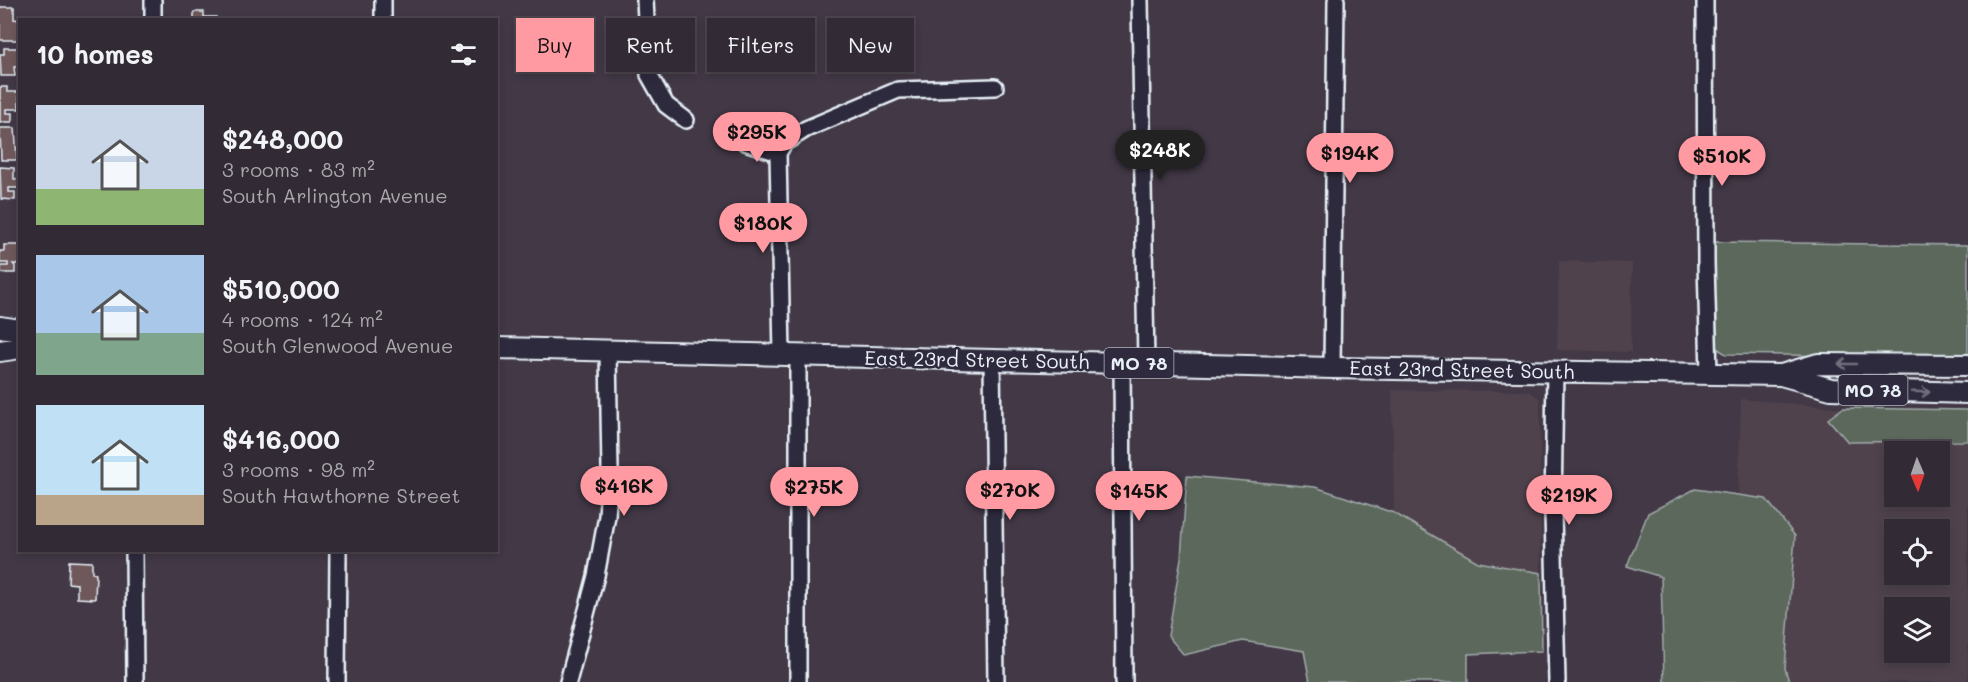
<!DOCTYPE html>
<meta charset="utf-8">
<style>
:root{--surface:#322a34;--page:#3a323c;--text:#f1f3f6;--muted:#a8a7ac;--line:#4d464f;--accent:#ff9aa2}
body{margin:0;font-family:Mali,sans-serif;background:var(--page);color:var(--text);height:100vh;display:flex;flex-direction:column;font-size:22px;white-space:nowrap}
*{box-sizing:border-box;margin:0}
p{font-size:20px;color:var(--muted)}
.icon{flex:none;width:33px;height:33px;fill:none;stroke:currentColor;stroke-width:2;stroke-linecap:round;stroke-linejoin:round}
.map{position:relative;flex:1;overflow:hidden}
.details{position:absolute;left:18px;top:18px;width:480px;height:534px;display:flex;flex-direction:column;background:var(--surface);border-radius:0px;box-shadow:0 3px 9px #0003,0 0 0 2px var(--line)}
.details>*{flex:none}
.hud{position:absolute;left:516px;top:18px;width:570px;height:54px;display:flex;gap:12px}
.needle{width:39px;rotate:178deg}
.tools{position:absolute;left:1884px;top:441px;display:grid;gap:12px}
.tools a{display:grid;place-items:center;width:66px;height:66px;border-radius:0px;background:var(--surface);box-shadow:0 3px 9px #0003,0 0 0 2px var(--line);font-size:30px}
.price{position:absolute;translate:-50% -51px;padding:0 14px;border-radius:21px;background:var(--accent);color:#111;font-size:20px;line-height:39px;filter:drop-shadow(0 2px 3px #0008)}
.price::after{content:'';position:absolute;left:50%;top:36px;width:18px;height:14px;margin-left:-9px;background:inherit;clip-path:polygon(0 0,100% 0,50% 100%)}
.price.active{background:#222;color:#fff}
ul{padding:0;list-style:none}
li{display:flex;align-items:center;gap:18px;height:150px;padding:0 18px}
li span{display:grid;place-items:center;flex:none;width:168px;height:120px;border-radius:0px;color:#555}
li>.icon{margin-inline-start:auto}
span .icon{width:72px;height:72px;fill:#fffc;stroke-width:1}
li b{font-size:26px}
h2{display:flex;justify-content:space-between;align-items:center;height:72px;padding:0 18px;font-size:26px}
.chip{padding:0 21px;border-radius:0px;background:var(--surface);box-shadow:0 3px 9px #0003,0 0 0 2px var(--line);font-size:21px;line-height:54px}
.chip.active{background:var(--accent);color:#111}
.map>svg:first-child{display:block}
.built{fill:#4f424d;fill-rule:evenodd}
.green{fill:#5b675c;stroke:#a2acaa;stroke-width:1.5}
.building{fill:#6e585c;stroke:#e8f1f8;stroke-width:1.5}
.lines{fill:none;stroke-linecap:round;stroke-linejoin:round}
.minor-casing{stroke:#e8f1f8;stroke-width:20}
.major-casing{stroke:#e8f1f8;stroke-width:24}
.minor{stroke:#2f2a3d;stroke-width:15}
.major{stroke:#2f2a3d;stroke-width:20}
.oneway{stroke:#70707e}
.labels{text-anchor:middle;dominant-baseline:central;stroke-width:5;stroke-linejoin:round;paint-order:stroke}
.shield{fill:#2f2a3d;stroke:#b0b5c0;stroke-width:1.5}
.shield-label{font-size:18px;font-weight:bold;fill:#e8f1f8}
.street-label{font-size:20px;fill:#e8f1f8;stroke:#2f2a3d}
</style>
<div class="map">
<svg width="1968" height="682" viewBox="0 0 1968 682">
<rect width="100%" height="100%" fill="#423846"/>
<filter id="ink" filterUnits="userSpaceOnUse"><feTurbulence type="fractalNoise" baseFrequency=".0167" numOctaves="2"/><feDisplacementMap in="SourceGraphic" scale="12" xChannelSelector="R" yChannelSelector="G"/><feConvolveMatrix kernelMatrix="1 2 1 2 8 2 1 2 1" color-interpolation-filters="sRGB"/></filter>
<g filter="url(#ink)">
<g class="built">
<path d="M1559 261 1632 263 1631 352 1557 350Z"/>
<path d="M1392 390 1529 391 1540 399 1541 573 1478 562 1394 513Z"/>
<path d="M1741 399 1843 408 1828 420 1941 443 1968 441V682H1789L1785 668 1766 499 1738 496ZM1894 452H1940V496H1894ZM1894 530H1940V574H1894ZM1894 608H1940V652H1894Z"/>
</g>
<g class="green">
<path d="M1713 242 1968 245V355L1944 358 1726 354 1718 349 1715 338Z"/>
<path d="M1843 408 1968 410V441L1848 442 1828 419Z"/>
<path d="M1187 476 1315 487 1394 513 1478 562 1541 573 1542 651 1468 654V682H1310L1304 651 1243 641 1184 655 1168 636 1181 558Z"/>
<path d="M1695 489 1766 499 1795 536 1785 668 1789 682H1664L1661 577 1627 566 1648 513Z"/>
</g>
<g class="building">
<path d="M0 7H14V19L20 20 18 40H0Z"/>
<path d="M194 12H204V17H216V20H194Z"/>
<path d="M4 48H20V67H14L15 76H1L0 54H4Z"/>
<path d="M0 87H7V92H19V109H6V113H12V122H0Z"/>
<path d="M0 128H15L17 160H1Z"/>
<path d="M0 167 14 168V179H20V188H9V192H15V200L1 199Z"/>
<path d="M4 245H20V264H13L15 266V273H1V266H8V263H0V251H4Z"/>
<path d="M69 561 92 562V573L96 574 95 599 77 598V584L68 583Z"/>
</g>
<g class="lines">
<g class="minor-casing">
<g id="minor">
<path d="M153 0V20"/>
<path d="M383 0V20"/>
<path d="M645 0 649 75 666 105 686 120"/>
<path d="M1140 0 1146 363"/>
<path d="M1705 0 1706 263 1709 374"/>
<path d="M745 142 778 153"/>
<path d="M782 355 778 153 784 143 806 129 898 90 995 87"/>
<path d="M992 360 996 682"/>
<path d="M1122 362 1124 682"/>
<path d="M1332 368 1336 0"/>
<path d="M1555 370 1553 512 1557 682"/>
<path d="M134 550 135 682"/>
<path d="M337 682 338 550"/>
<path d="M568 682 596 576 607 516 610 471 608 351"/>
<path d="M798 682V355"/>
</g>
</g>
<g class="major-casing">
<g id="major">
<path d="M0 327 20 330"/>
<path d="M496 348 1332 368 1781 375 1831 389 1968 393"/>
<path d="M0 351 20 348"/>
<path d="M1781 375 1818 364 1968 365"/>
</g>
</g>
<use href="#minor" class="minor"/>
<use href="#major" class="major"/>
</g>
<defs><path id="oneway-shaft" d="M-6 0H5M1.5-3L5.5 0L1.5 3" fill="none" stroke-width="1.6" stroke-linecap="round" stroke-linejoin="round" transform="scale(1.5)"/></defs>
<g class="oneway">
<use href="#oneway-shaft" transform="translate(1847 364) rotate(-180)"/>
<use href="#oneway-shaft" transform="translate(1921 392) rotate(2)"/>
</g>
</g>
<g class="labels">
<g class="shield">
<rect x="1104.5" y="348" width="69" height="30" rx="4.5"/>
<rect x="1838.5" y="375" width="69" height="30" rx="4.5"/>
</g>
<g class="shield-label">
<text x="1139" y="363">MO 78</text>
<text x="1873" y="390">MO 78</text>
</g>
<g class="street-label">
<text transform="translate(977 359) rotate(1)">East 23rd Street South</text>
<text transform="translate(1462 369) rotate(1)">East 23rd Street South</text>
</g>
</g>
</svg>
<div class="tools">
<a><svg class="needle" viewBox="-14 -14 28 28"><path d="M0-13l5 13h-10z" fill="#e53935"/><path d="M0 13l5-13h-10z" fill="#a8a7ac"/></svg></a>
<a><svg class="icon" aria-label="locate" viewBox="0 0 24 24"><circle cx="12" cy="12" r="6"/><path d="M12 2v4M12 18v4M2 12h4M18 12h4"/></svg></a>
<a><svg class="icon" aria-label="layers" viewBox="0 0 24 24"><path d="M12 4l9 5-9 5-9-5zM3 14l9 5 9-5"/></svg></a>
</div>
<b class="price" style="left:757px;top:163px">$295K</b>
<b class="price active" style="left:1160px;top:181px">$248K</b>
<b class="price" style="left:1350px;top:184px">$194K</b>
<b class="price" style="left:1722px;top:187px">$510K</b>
<b class="price" style="left:763px;top:254px">$180K</b>
<b class="price" style="left:624px;top:517px">$416K</b>
<b class="price" style="left:814px;top:518px">$275K</b>
<b class="price" style="left:1010px;top:521px">$270K</b>
<b class="price" style="left:1139px;top:522px">$145K</b>
<b class="price" style="left:1569px;top:526px">$219K</b>
<div class="hud">
<a class="chip active">Buy</a>
<a class="chip">Rent</a>
<a class="chip">Filters</a>
<a class="chip">New</a>
</div>
<section class="details">
<h2>10 homes<svg class="icon" aria-label="filters" viewBox="0 0 24 24"><path d="M4 7h16M4 17h16"/><circle cx="9" cy="7" r="2"/><circle cx="15" cy="17" r="2"/></svg></h2>
<ul>
<li><span style="background:linear-gradient(#c9d6e8 70%,#8fb573 0)"><svg class="icon" aria-label="home" viewBox="0 0 24 24"><path d="M3 11l9-7 9 7M6 9v11h12V9"/></svg></span><div><b>$248,000</b><p>3 rooms · 83 m²</p><p>South Arlington Avenue</p></div></li>
<li><span style="background:linear-gradient(#a9c7e8 65%,#7fa58c 0)"><svg class="icon" aria-label="home" viewBox="0 0 24 24"><path d="M3 11l9-7 9 7M6 9v11h12V9"/></svg></span><div><b>$510,000</b><p>4 rooms · 124 m²</p><p>South Glenwood Avenue</p></div></li>
<li><span style="background:linear-gradient(#bfe0f5 75%,#b9a48a 0)"><svg class="icon" aria-label="home" viewBox="0 0 24 24"><path d="M3 11l9-7 9 7M6 9v11h12V9"/></svg></span><div><b>$416,000</b><p>3 rooms · 98 m²</p><p>South Hawthorne Street</p></div></li>
</ul>
</section>
</div>
